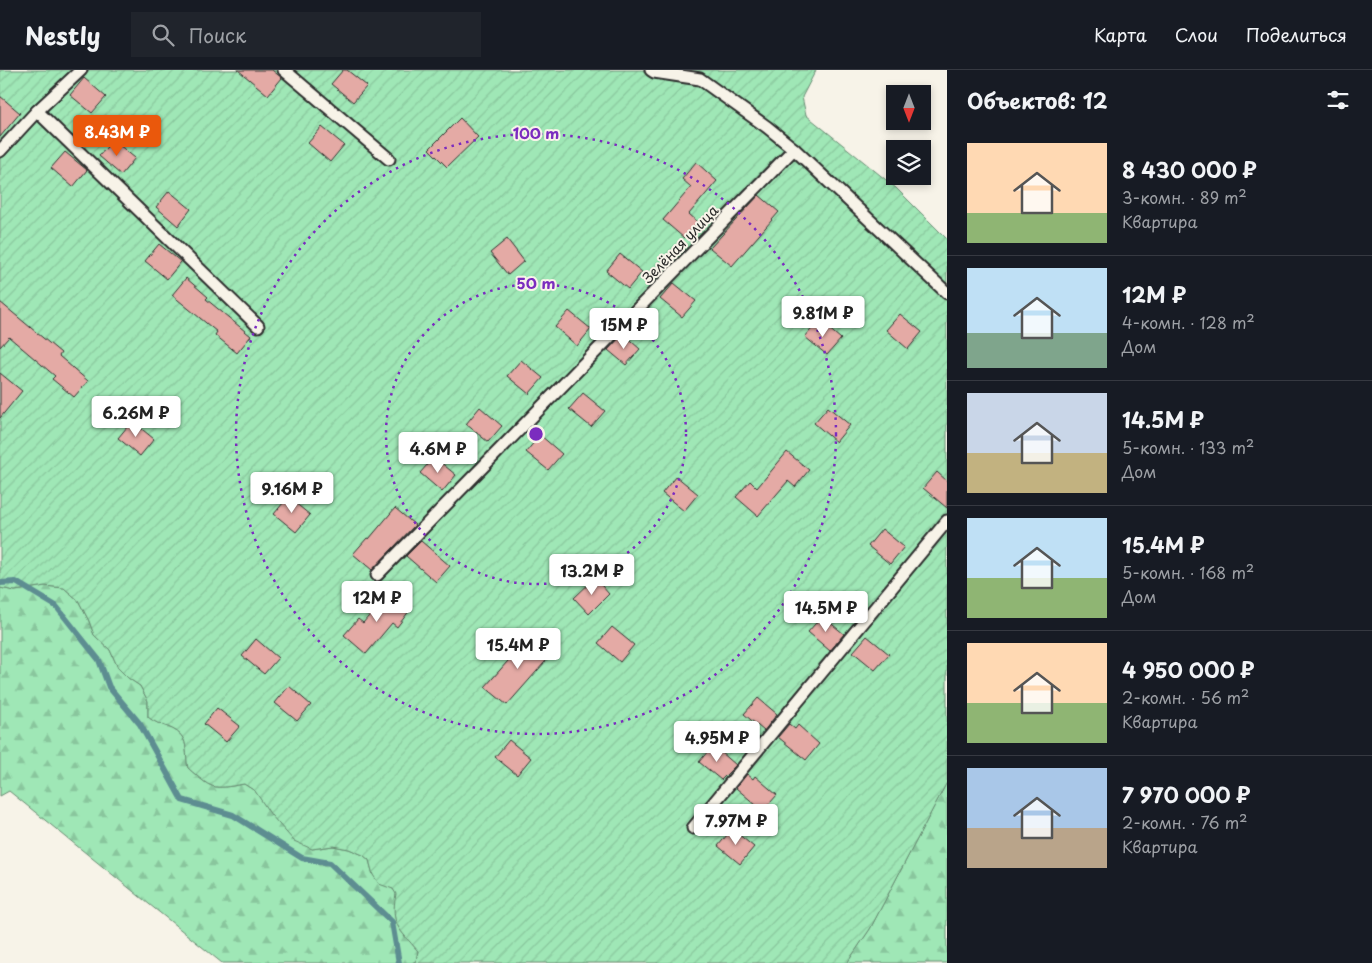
<!DOCTYPE html>
<html lang="ru">
<meta charset="utf-8">
<style>
:root{--surface:#171b24;--page:#20242c;--text:#f1f3f6;--muted:#9ea1a6;--line:#363941;--accent:#ea580c}
body{margin:0;font-family:"Playpen Sans",sans-serif;background:var(--page);color:var(--text);height:100vh;display:flex;flex-direction:column;font-size:19px;white-space:nowrap}
*{box-sizing:border-box;margin:0}
p{font-size:16px;color:var(--muted)}
.icon{flex:none;width:28px;height:28px;fill:none;stroke:currentColor;stroke-width:2;stroke-linecap:round;stroke-linejoin:round}
.map{position:relative;flex:1;overflow:hidden}
.drawer{display:flex;flex-direction:column;background:var(--surface);width:425px}
.drawer>*{flex:none}
.needle{width:32px;rotate:180deg}
.tools{position:absolute;left:886px;top:15px;display:grid;gap:10px}
.tools a{display:grid;place-items:center;width:45px;height:45px;border-radius:0px;background:var(--surface);box-shadow:0 2px 8px #0003;font-size:25px}
.price{position:absolute;translate:-50% -42px;padding:0 11px;border-radius:5px;background:#fff;color:#222;font-size:16px;line-height:32px;filter:drop-shadow(0 1px 2px #0008)}
.price::after{content:'';position:absolute;left:50%;top:30px;width:15px;height:11px;margin-left:-8px;background:inherit;clip-path:polygon(0 0,100% 0,50% 100%)}
.price.selected{background:var(--accent);color:#fff}
ul{padding:0;list-style:none}
li{display:flex;align-items:center;gap:15px;height:125px;padding:0 20px}
li+li{border-top:1px solid var(--line)}
li span{display:grid;place-items:center;flex:none;width:140px;height:100px;border-radius:0px;color:#555}
li>.icon{margin-inline-start:auto}
span .icon{width:60px;height:60px;fill:#fffc;stroke-width:1}
li b{font-size:21px}
h2{display:flex;justify-content:space-between;align-items:center;height:60px;padding:0 20px;font-size:21px}
header{display:flex;align-items:center;gap:30px;box-sizing:border-box;height:70px;padding:0 25px;background:var(--surface);border-bottom:1px solid var(--line)}
header strong{font-size:24px}
nav{display:flex;gap:28px;margin-inline-start:auto;font-size:18px}
.search{width:350px;height:45px;background:var(--page);display:flex;align-items:center;gap:12px;box-sizing:border-box;padding:0 18px;border-radius:0px;color:var(--muted);font-size:19px}
main{display:flex;flex:1;min-height:0}
.map>svg:first-child{display:block}
.forest{fill:url(#forest-firs);stroke:#658970}
.garden{fill:url(#garden-furrows);stroke:#658970}
.lines{fill:none;stroke-linecap:round;stroke-linejoin:round}
.stream{stroke:#5d8d91;stroke-width:6}
.building{fill:#e4aaa5;stroke:#2b2b2b}
.lane-casing{stroke:#2b2b2b;stroke-width:15}
.lane{stroke:#f7f3e8;stroke-width:11}
.ring{fill:none;stroke:#7b2cbf;stroke-width:2.5;stroke-dasharray:2.5 5}
.labels{text-anchor:middle;dominant-baseline:central;stroke-width:4;stroke-linejoin:round;paint-order:stroke}
.street-label{font-size:14px;fill:#2b2b2b;stroke:#f7f3e8}
.centre{fill:#7b2cbf;stroke:#f7f3e8;stroke-width:2.5}
.ring-label{font-size:15px;text-anchor:middle;font-weight:bold;fill:#7b2cbf;stroke:#f7f3e8;stroke-width:4;stroke-linejoin:round;paint-order:stroke}
</style>
<header>
<strong>Nestly</strong>
<div class="search"><svg class="icon" aria-label="search" viewBox="0 0 24 24"><circle cx="10" cy="10" r="6"/><path d="M15 15l6 6"/></svg>Поиск</div>
<nav><a>Карта</a><a>Слои</a><a>Поделиться</a></nav>
</header>
<main>
<div class="map">
<svg width="947" height="893" viewBox="0 0 947 893">
<defs>
<pattern id="forest-firs" width="22" height="20" patternUnits="userSpaceOnUse" patternTransform="scale(1.25)"><rect width="22" height="20" fill="#9fe7b6"/><path d="M5 1l3.5 6h-7zM16 11l3.5 6h-7z" fill="#89c69d"/></pattern>
<pattern id="garden-furrows" width="10" height="10" patternUnits="userSpaceOnUse" patternTransform="scale(1.25)"><rect width="10" height="10" fill="#9fe7b6"/><path d="M-1 1l2-2M0 10L10 0M9 11l2-2" fill="none" stroke="#89c69d"/></pattern>
</defs>
<rect width="100%" height="100%" fill="#f7f3e8"/>
<filter id="ink" filterUnits="userSpaceOnUse"><feTurbulence type="fractalNoise" baseFrequency=".02" numOctaves="2"/><feDisplacementMap in="SourceGraphic" scale="10" xChannelSelector="R" yChannelSelector="G"/><feConvolveMatrix kernelMatrix="1 2 1 2 8 2 1 2 1" color-interpolation-filters="sRGB"/></filter>
<g filter="url(#ink)">
<g class="forest">
<path d="M45 516 64 518 78 530 89 551 94 565 110 580 118 598 128 608 140 616 148 631V647C159 657 178 656 184 670 187 676 186 690 188 698 212 719 211 720 244 714L255 721 262 730 312 779 333 776 349 779 363 785 369 790 373 805 393 819 397 824C390 854 399 859 418 881L416 891 412 893H222L9 721 0 726V518L15 521Z"/>
<path d="M947 712V893H847L870 859Z"/>
</g>
<path class="garden" d="M0 0H816L802 27 806 45 896 118 947 169V712L870 859 847 893H412L416 891 418 881C399 859 390 854 396 824L393 819 379 814 373 805 369 790 363 785 349 779 333 776 312 779 294 771 271 745 255 721 244 714C211 720 212 719 188 698 186 690 187 676 184 670 178 656 159 657 148 647V631L140 616 128 608 118 598 110 580 94 565 89 551 78 530 64 518 45 516 15 521 0 518Z"/>
<g class="lines">
<path class="stream" d="M0 513 16 512 56 536 99 590 109 617 140 654 182 730 233 745 302 788 330 793 392 852 399 893"/>
</g>
<g class="building">
<path d="M238 0H272L282 8 268 25Z"/>
<path d="M343 0H347L367 16 353 32 331 14Z"/>
<path d="M84 8 106 27 92 43 70 25Z"/>
<path d="M0 26 20 43 0 67Z"/>
<path d="M460 48 478 67 447 97 429 79Z"/>
<path d="M322 57 344 75 330 92 308 73Z"/>
<path d="M113 70 135 88 121 105 99 86Z"/>
<path d="M65 82 87 100 73 117 51 98Z"/>
<path d="M696 92 717 111 689 144 698 152 684 168 663 150 691 117 682 109Z"/>
<path d="M169 121 191 139 178 156 156 137Z"/>
<path d="M759 125 779 142 732 196 710 178Z"/>
<path d="M507 169 524 191 508 205 490 183Z"/>
<path d="M159 174 181 192 167 209 145 191Z"/>
<path d="M620 184 642 202 628 219 606 201Z"/>
<path d="M186 208 208 227 206 229 251 266 237 283 215 265 217 262 172 225Z"/>
<path d="M674 213 696 231 682 247 660 229Z"/>
<path d="M0 232 61 283 59 286 88 311 74 327 52 309 55 306 9 267 0 277Z"/>
<path d="M569 241 591 259 577 276 555 257Z"/>
<path d="M900 244 922 262 908 279 886 260Z"/>
<path d="M819 250 841 269 827 285 805 267Z"/>
<path d="M623 264 640 279 626 295 608 280Z"/>
<path d="M521 290 543 308 529 324 507 306Z"/>
<path d="M0 303 22 321 0 348Z"/>
<path d="M583 323 605 341 591 357 569 339Z"/>
<path d="M480 337 502 356 488 372 466 354Z"/>
<path d="M828 337 850 355 836 372 814 353Z"/>
<path d="M132 351 154 369 140 386 118 368Z"/>
<path d="M540 365 562 384 548 400 526 382Z"/>
<path d="M787 382 809 400 795 417 788 411 758 446 736 427 750 411 757 418Z"/>
<path d="M434 387 456 405 442 422 420 403Z"/>
<path d="M937 402 947 411V438L923 418Z"/>
<path d="M676 406 698 424 684 441 662 423Z"/>
<path d="M288 427 310 445 296 462 274 444Z"/>
<path d="M395 438 415 455 372 500 353 484 367 468 369 469Z"/>
<path d="M882 459 904 477 890 494 868 476Z"/>
<path d="M421 471 450 496 436 512 406 486Z"/>
<path d="M595 508 609 524 589 544 574 528Z"/>
<path d="M389 522 410 540 397 557 392 553 366 584 344 565 358 549 363 553Z"/>
<path d="M822 546 844 564 830 581 808 562Z"/>
<path d="M612 557 634 575 620 592 598 573Z"/>
<path d="M530 566 552 584 507 635 485 617Z"/>
<path d="M867 566 889 584 875 600 853 582Z"/>
<path d="M256 569 278 588 264 604 242 586Z"/>
<path d="M289 616 311 635 297 651 275 633Z"/>
<path d="M758 628 777 644 764 661 744 644Z"/>
<path d="M217 638 240 656 226 672 204 654Z"/>
<path d="M789 654 795 659 798 655 819 674 806 690 778 667Z"/>
<path d="M509 670 531 688 517 705 495 687Z"/>
<path d="M713 675 736 695 721 710 699 692Z"/>
<path d="M747 704 753 709 755 706 777 725 763 741 736 718Z"/>
<path d="M732 759 754 777 740 794 718 776Z"/>
</g>
<g class="lines">
<g class="lane-casing">
<g id="lane">
<path d="M81 0 37 41 258 256"/>
<path d="M284 0 389 89"/>
<path d="M651 0 654 2 700 9 767 57 794 79 947 223"/>
<path d="M0 81 37 41"/>
<path d="M377 505 794 79"/>
<path d="M693 758 947 451"/>
</g>
</g>
<use href="#lane" class="lane"/>
</g>
</g>
<g class="ring">
<circle cx="536" cy="364" r="150"/>
<circle cx="536" cy="364" r="300"/>
</g>
<g class="labels">
<g class="street-label">
<text transform="translate(680 174) rotate(-46)">Зелёная улица</text>
</g>
</g>
<circle cx="536" cy="364" r="8" class="centre"/>
<g class="ring-label">
<text x="536" y="69">100 m</text>
<text x="536" y="219">50 m</text>
</g>
</svg>
<div class="tools">
<a><svg class="needle" viewBox="-14 -14 28 28"><path d="M0-13l5 13h-10z" fill="#e53935"/><path d="M0 13l5-13h-10z" fill="#9ea1a6"/></svg></a>
<a><svg class="icon" aria-label="layers" viewBox="0 0 24 24"><path d="M12 4l9 5-9 5-9-5zM3 14l9 5 9-5"/></svg></a>
</div>
<b class="price selected" style="left:117px;top:87px">8.43M ₽</b>
<b class="price" style="left:823px;top:268px">9.81M ₽</b>
<b class="price" style="left:624px;top:280px">15M ₽</b>
<b class="price" style="left:136px;top:368px">6.26M ₽</b>
<b class="price" style="left:438px;top:404px">4.6M ₽</b>
<b class="price" style="left:292px;top:444px">9.16M ₽</b>
<b class="price" style="left:592px;top:526px">13.2M ₽</b>
<b class="price" style="left:377px;top:553px">12M ₽</b>
<b class="price" style="left:826px;top:563px">14.5M ₽</b>
<b class="price" style="left:518px;top:600px">15.4M ₽</b>
<b class="price" style="left:717px;top:693px">4.95M ₽</b>
<b class="price" style="left:736px;top:776px">7.97M ₽</b>
</div>
<section class="drawer">
<h2>Объектов: 12<svg class="icon" aria-label="filters" viewBox="0 0 24 24"><path d="M4 7h16M4 17h16"/><circle cx="9" cy="7" r="2"/><circle cx="15" cy="17" r="2"/></svg></h2>
<ul>
<li><span style="background:linear-gradient(#ffd9b3 70%,#8fb573 0)"><svg class="icon" aria-label="home" viewBox="0 0 24 24"><path d="M3 11l9-7 9 7M6 9v11h12V9"/></svg></span><div><b>8 430 000 ₽</b><p>3-комн. · 89 m²</p><p>Квартира</p></div></li>
<li><span style="background:linear-gradient(#bfe0f5 65%,#7fa58c 0)"><svg class="icon" aria-label="home" viewBox="0 0 24 24"><path d="M3 11l9-7 9 7M6 9v11h12V9"/></svg></span><div><b>12M ₽</b><p>4-комн. · 128 m²</p><p>Дом</p></div></li>
<li><span style="background:linear-gradient(#c9d6e8 60%,#c2b280 0)"><svg class="icon" aria-label="home" viewBox="0 0 24 24"><path d="M3 11l9-7 9 7M6 9v11h12V9"/></svg></span><div><b>14.5M ₽</b><p>5-комн. · 133 m²</p><p>Дом</p></div></li>
<li><span style="background:linear-gradient(#bfe0f5 60%,#8fb573 0)"><svg class="icon" aria-label="home" viewBox="0 0 24 24"><path d="M3 11l9-7 9 7M6 9v11h12V9"/></svg></span><div><b>15.4M ₽</b><p>5-комн. · 168 m²</p><p>Дом</p></div></li>
<li><span style="background:linear-gradient(#ffd9b3 60%,#8fb573 0)"><svg class="icon" aria-label="home" viewBox="0 0 24 24"><path d="M3 11l9-7 9 7M6 9v11h12V9"/></svg></span><div><b>4 950 000 ₽</b><p>2-комн. · 56 m²</p><p>Квартира</p></div></li>
<li><span style="background:linear-gradient(#a9c7e8 60%,#b9a48a 0)"><svg class="icon" aria-label="home" viewBox="0 0 24 24"><path d="M3 11l9-7 9 7M6 9v11h12V9"/></svg></span><div><b>7 970 000 ₽</b><p>2-комн. · 76 m²</p><p>Квартира</p></div></li>
</ul>
</section>
</main>
